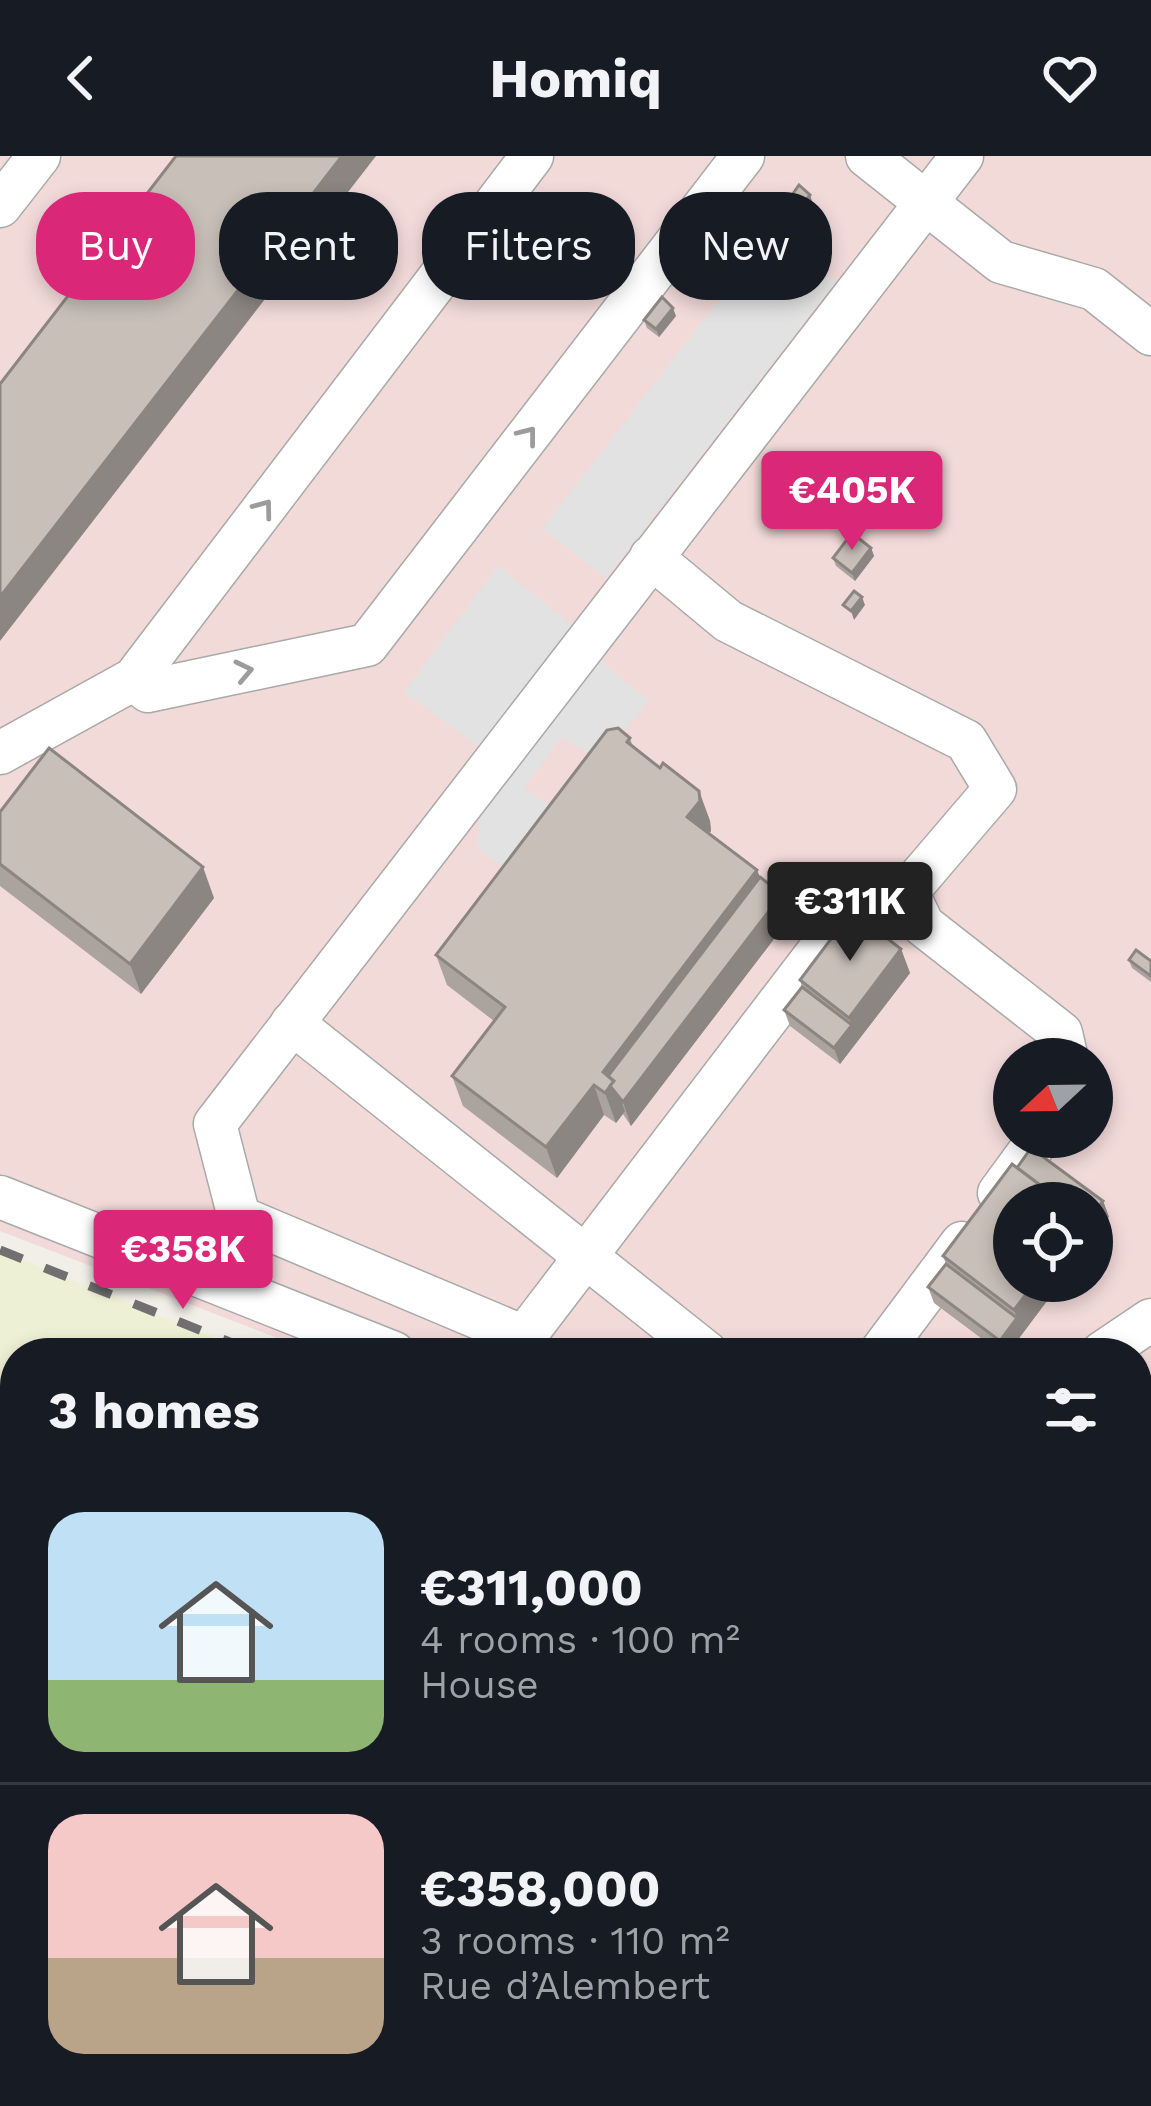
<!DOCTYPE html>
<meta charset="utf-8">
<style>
:root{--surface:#171b24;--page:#242831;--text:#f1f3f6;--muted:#9ea1a6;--line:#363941;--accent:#db2777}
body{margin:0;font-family:"Work Sans",sans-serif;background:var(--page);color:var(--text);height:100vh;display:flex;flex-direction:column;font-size:45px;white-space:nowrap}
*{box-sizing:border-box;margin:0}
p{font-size:39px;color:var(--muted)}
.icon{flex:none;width:66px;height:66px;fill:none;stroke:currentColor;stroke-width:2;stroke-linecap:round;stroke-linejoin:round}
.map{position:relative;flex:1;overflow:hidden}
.sheet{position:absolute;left:0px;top:1182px;width:1152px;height:768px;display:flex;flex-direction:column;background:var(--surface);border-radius:48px 48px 0 0;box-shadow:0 6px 18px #0003}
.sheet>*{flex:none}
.top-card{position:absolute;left:36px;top:36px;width:1080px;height:108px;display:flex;gap:24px}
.needle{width:78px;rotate:248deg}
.fabs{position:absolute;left:993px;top:882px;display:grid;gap:24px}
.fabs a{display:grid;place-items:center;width:120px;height:120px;border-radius:50%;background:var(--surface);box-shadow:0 6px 18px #0003;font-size:60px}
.price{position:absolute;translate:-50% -102px;padding:0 27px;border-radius:12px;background:var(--accent);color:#fff;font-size:39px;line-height:78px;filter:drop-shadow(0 3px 6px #0008)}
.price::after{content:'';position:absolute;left:50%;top:72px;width:36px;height:27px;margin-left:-18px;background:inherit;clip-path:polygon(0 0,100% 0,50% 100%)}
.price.selected{background:#222;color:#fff}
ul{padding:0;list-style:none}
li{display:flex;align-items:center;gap:36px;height:300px;padding:0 48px}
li+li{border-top:3px solid var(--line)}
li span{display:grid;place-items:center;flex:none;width:336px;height:240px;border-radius:36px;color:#555}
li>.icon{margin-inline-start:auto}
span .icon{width:144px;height:144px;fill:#fffc;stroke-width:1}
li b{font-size:51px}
h2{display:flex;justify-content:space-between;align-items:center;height:144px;padding:0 48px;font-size:51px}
.pill{padding:0 42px;border-radius:48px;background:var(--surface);box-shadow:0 6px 18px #0003;font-size:42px;line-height:108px}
.pill.selected{background:var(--accent);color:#fff}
header{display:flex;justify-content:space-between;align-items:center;height:156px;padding:0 48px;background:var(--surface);font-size:54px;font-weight:700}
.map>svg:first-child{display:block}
.commercial{fill:#f2dad9;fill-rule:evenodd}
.farmland{fill:#eef0d5}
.parking{fill:#e2e2e2}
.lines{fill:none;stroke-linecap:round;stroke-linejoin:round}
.minor-casing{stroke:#a9a9a9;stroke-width:45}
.minor{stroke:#fff;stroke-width:42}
.rail{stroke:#707070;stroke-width:9;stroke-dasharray:24 24;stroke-linecap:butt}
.wall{fill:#aba49e}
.shaded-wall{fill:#8b8681}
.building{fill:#c7bfb8;stroke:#8b8681;stroke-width:3}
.oneway{stroke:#9c9c9c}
</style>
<header><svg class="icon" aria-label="back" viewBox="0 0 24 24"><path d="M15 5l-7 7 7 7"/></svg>Homiq<svg class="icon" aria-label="heart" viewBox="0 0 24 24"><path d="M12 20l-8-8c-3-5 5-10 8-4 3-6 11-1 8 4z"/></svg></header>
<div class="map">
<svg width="1151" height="1950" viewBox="0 0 1151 1950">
<rect width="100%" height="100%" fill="#f2efe9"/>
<path class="commercial" d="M0 0H1151V1520L1137 1514V1197H316L0 1075ZM1014 903H1092V981H1014ZM1014 1047H1092V1125H1014Z"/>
<path class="farmland" d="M0 1094 251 1197H15V1935H1137V1561L1151 1567V1950H0Z"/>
<g class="parking">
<path d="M779 66 802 83 817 110 836 125 606 422 542 373Z"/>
<path d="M498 410 571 468 604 508 649 545 599 605 562 581 524 632 560 657 514 720 477 692 484 595 404 536Z"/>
</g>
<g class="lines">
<g class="minor-casing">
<g id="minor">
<path d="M867 0 1001 106 1094 133 1151 178"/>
<path d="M0 50 39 0"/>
<path d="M651 401 728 465 966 585 995 633 907 736 850 754 524 1181 239 1061 215 968 962 0"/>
<path d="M134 523 148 535 367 489 743 0"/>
<path d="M0 597 134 523 532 0"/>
<path d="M907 736 923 769 1061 877 1067 903"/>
<path d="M292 867 707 1197"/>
<path d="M999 1037 1040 981"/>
<path d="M0 1041 394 1197"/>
<path d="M880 1197 962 1087"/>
<path d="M1102 1197 1151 1164"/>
<path d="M1137 1283 1151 1277"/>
<path d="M0 1395 15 1413"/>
<path d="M313 1935 320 1950"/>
</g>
</g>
<use href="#minor" class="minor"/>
<g class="rail">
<path d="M0 1094 257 1197"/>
<path d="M1137 1549 1151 1555"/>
</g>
</g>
<g class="wall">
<path d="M813 48 796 69 786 60 783 52Z"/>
<path d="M676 160 659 181 647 172 644 164Z"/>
<path d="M871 392 874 400 855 425 836 410 833 402Z"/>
<path d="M630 582 633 591 660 612 699 635 710 665 711 675 709 677 757 714 760 721 782 738 790 762 631 970 623 958 616 967 604 959 557 1022 463 950 452 920 494 865 447 829 436 799Z"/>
<path d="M0 656 214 742 141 838 0 730Z"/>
<path d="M901 793 910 817 840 908 790 870 784 854 802 831 800 824Z"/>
<path d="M1129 804 1151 805V826L1132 812Z"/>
<path d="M1017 1012 1103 1045 1109 1061 1092 1047 1062 1125 1008 1197H1001L934 1147 928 1131 946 1108 943 1100Z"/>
<path d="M15 1645V1724L7 1712 1 1696 4 1694 0 1696V1647H12Z"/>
<path d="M427 1935H512L515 1950H429Z"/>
</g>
<g class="shaded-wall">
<path d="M342 0H376L0 485V441Z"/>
<path d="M810 39 813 48 796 69 793 61Z"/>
<path d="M673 152 676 160 659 181 656 173Z"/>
<path d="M871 392 874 400 855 425 852 417Z"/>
<path d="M862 441 865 449 854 464 851 455Z"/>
<path d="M699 635 710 665 711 675 698 691 687 661Z"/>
<path d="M203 711 214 742 141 838 130 808Z"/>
<path d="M757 714 768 744 619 940 625 955 616 967 605 937 603 916Z"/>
<path d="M782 738 790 762 631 970 623 946Z"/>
<path d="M901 793 910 817 840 908 834 892 852 869 849 862Z"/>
<path d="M594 929 604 959 557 1022 546 991Z"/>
<path d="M1103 1045 1109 1061 1092 1084V1060Z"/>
<path d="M1036 1125H1062L1008 1197H1004L1000 1185 1017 1162 1014 1154Z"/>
</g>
<g class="building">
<path d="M176 0H342L0 441V228Z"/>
<path d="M799 29 810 39 793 61 783 52Z"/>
<path d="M662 141 673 152 656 173 644 164Z"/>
<path d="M852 377 871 392 852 417 833 402Z"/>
<path d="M854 435 862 441 851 455 843 449Z"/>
<path d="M618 572 630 582 627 586 660 612 663 607 699 635 700 645 687 661 757 714 603 916 614 925 605 937 594 929 546 991 452 920 505 851 436 799 607 574Z"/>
<path d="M49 592 203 711 130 808 0 708V656Z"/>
<path d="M760 721 782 738 623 946 610 930 614 925 608 920Z"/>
<path d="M852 755 901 793 849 862 800 824Z"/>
<path d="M1136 794 1151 805V820L1129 804Z"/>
<path d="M802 831 852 869 834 892 784 854Z"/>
<path d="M1031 992 1103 1045 1092 1060V1047H1064L1017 1012Z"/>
<path d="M1012 1008 1064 1047H1014V1125H1036L1014 1154 943 1100Z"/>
<path d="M946 1108 1017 1162 1000 1185 928 1131Z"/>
<path d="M8 1642 12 1647 15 1645V1717L1 1696 8 1691 0 1680V1647Z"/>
<path d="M427 1935H509V1937L465 1940V1950H429Z"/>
<path d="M497 1946V1950H468V1948Z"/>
</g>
<defs><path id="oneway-chevron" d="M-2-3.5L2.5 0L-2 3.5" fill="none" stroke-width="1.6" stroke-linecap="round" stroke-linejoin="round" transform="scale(3)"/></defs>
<g class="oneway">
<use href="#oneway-chevron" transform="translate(528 279) rotate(-52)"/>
<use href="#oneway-chevron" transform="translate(264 352) rotate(-53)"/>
<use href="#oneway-chevron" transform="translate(244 515) rotate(-12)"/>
</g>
</svg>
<div class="fabs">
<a><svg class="needle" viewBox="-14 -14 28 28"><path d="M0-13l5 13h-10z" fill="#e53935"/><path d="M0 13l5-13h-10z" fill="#9ea1a6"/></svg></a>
<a><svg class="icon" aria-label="locate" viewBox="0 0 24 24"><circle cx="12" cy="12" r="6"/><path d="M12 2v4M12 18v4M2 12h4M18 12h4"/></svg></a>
</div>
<b class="price" style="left:852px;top:397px">€405K</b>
<b class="price selected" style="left:850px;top:808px">€311K</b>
<b class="price" style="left:183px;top:1156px">€358K</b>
<div class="top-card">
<a class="pill selected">Buy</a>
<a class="pill">Rent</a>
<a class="pill">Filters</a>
<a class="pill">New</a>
</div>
<section class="sheet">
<h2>3 homes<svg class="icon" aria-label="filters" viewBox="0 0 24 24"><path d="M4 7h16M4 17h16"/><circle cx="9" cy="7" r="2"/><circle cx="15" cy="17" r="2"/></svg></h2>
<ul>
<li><span style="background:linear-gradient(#bfe0f5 70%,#8fb573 0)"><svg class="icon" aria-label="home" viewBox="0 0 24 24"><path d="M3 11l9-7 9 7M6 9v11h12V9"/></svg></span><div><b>€311,000</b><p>4 rooms · 100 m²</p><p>House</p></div></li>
<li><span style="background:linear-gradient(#f6c9c9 60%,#b9a48a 0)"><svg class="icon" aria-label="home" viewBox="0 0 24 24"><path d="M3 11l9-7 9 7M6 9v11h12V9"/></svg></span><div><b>€358,000</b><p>3 rooms · 110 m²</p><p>Rue d’Alembert</p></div></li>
</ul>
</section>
</div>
